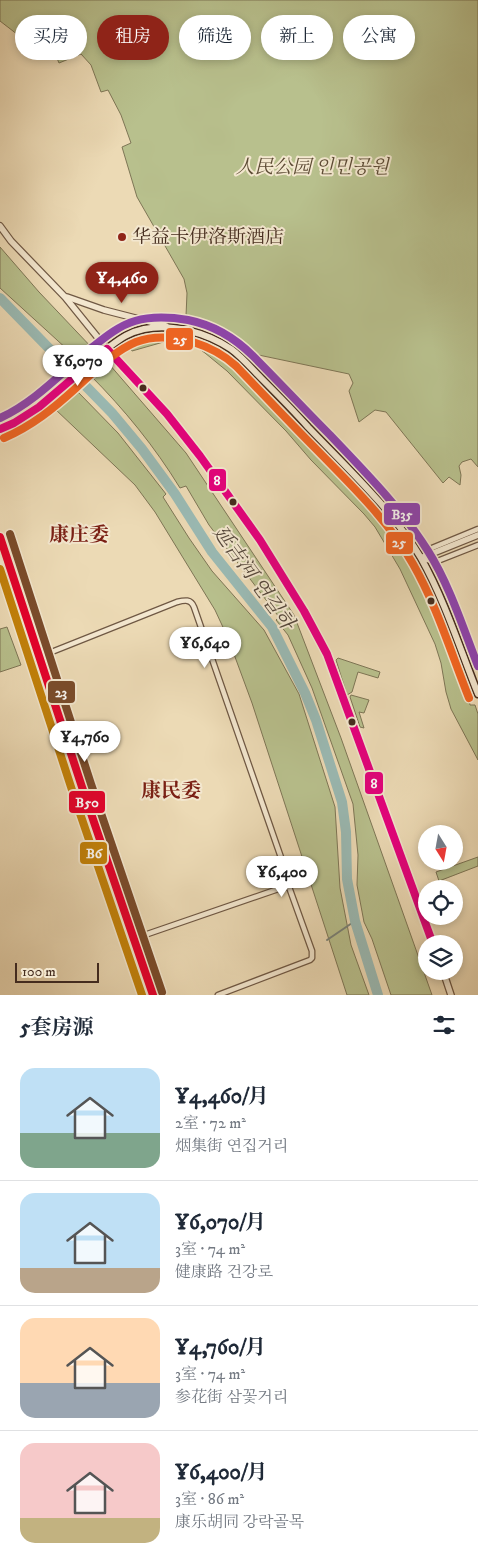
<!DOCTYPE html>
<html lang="zh">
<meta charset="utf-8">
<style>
:root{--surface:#fff;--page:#f2f2f3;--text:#1f2937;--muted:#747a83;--line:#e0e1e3;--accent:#8f2418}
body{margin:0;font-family:"IM FELL DW Pica","Noto Serif SC","Noto Serif KR",serif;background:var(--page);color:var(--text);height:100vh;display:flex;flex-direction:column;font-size:19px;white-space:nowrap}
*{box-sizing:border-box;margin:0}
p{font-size:16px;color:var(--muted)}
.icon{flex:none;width:28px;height:28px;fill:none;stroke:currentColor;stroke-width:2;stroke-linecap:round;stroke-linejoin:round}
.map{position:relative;height:995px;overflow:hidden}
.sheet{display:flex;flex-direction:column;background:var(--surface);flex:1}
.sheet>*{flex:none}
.guide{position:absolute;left:15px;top:15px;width:449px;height:45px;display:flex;gap:10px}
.needle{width:32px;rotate:169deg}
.fabs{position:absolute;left:418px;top:825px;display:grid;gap:10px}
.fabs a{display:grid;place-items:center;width:45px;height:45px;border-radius:50%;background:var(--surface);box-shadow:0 2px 8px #0003;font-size:25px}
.scale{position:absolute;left:15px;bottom:12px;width:84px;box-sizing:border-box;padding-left:5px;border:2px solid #452c1e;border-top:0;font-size:14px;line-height:18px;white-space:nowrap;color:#452c1e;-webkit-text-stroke:4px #f3e7cf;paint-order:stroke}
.price{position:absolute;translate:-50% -42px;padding:0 11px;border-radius:18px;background:#fff;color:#222;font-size:16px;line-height:32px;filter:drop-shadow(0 1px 2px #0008)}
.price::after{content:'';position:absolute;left:50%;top:30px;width:15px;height:11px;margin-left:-8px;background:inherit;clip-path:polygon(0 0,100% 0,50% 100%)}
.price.current{background:var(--accent);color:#fff}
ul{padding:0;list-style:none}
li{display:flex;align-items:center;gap:15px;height:125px;padding:0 20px}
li+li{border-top:1px solid var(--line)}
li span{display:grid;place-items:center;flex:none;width:140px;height:100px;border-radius:15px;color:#555}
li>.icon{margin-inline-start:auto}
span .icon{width:60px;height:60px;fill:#fffc;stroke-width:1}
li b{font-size:21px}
h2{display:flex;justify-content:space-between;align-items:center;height:60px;padding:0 20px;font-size:21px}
.pill{padding:0 18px;border-radius:22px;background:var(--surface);box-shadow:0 2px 8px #0003;font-size:18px;line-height:45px}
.pill.current{background:var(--accent);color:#fff}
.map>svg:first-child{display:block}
.green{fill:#b8c08d;stroke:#7e7656}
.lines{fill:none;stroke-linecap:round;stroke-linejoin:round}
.stream{stroke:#788178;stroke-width:2}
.river{stroke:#9abab4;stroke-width:10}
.minor-casing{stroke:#6f5844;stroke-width:7}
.tertiary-casing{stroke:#6f5844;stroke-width:8}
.secondary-casing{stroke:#452c1e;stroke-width:9}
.minor{stroke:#f3e7cf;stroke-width:4.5}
.tertiary{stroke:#f3e7cf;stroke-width:5.5}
.secondary{stroke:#f3e7cf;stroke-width:6}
.bus-1-casing{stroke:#f3e7cf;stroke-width:11}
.bus-2-casing{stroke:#f3e7cf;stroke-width:11}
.bus-3-casing{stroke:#f3e7cf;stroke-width:11}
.bus-4-casing{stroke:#f3e7cf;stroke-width:11}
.bus-5-casing{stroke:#f3e7cf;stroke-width:11}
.bus-6-casing{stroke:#f3e7cf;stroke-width:11}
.bus-1{stroke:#e5007d;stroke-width:8}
.bus-2{stroke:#f26522;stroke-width:8}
.bus-3{stroke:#8e44ad;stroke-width:8}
.bus-4{stroke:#e4002b;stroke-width:8}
.bus-5{stroke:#c28109;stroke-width:8}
.bus-6{stroke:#7a4b2a;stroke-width:8}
.poi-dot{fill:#8f2418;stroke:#f3e7cf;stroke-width:2}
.bus-dot{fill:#452c1e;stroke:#f3e7cf;stroke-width:2}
.labels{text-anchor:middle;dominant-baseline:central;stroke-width:4;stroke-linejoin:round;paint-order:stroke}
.park-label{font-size:19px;font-style:italic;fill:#5c4a34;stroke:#f3e7cf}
.poi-label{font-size:19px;fill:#452c1e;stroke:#f3e7cf;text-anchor:start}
.neighbourhood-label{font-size:20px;font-weight:bold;fill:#7a1f14;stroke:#f3e7cf}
.water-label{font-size:20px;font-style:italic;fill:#56483c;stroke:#f3e7cf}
.line-badge{stroke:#f3e7cf;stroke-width:2}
.badge-label{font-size:14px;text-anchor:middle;font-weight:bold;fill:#fff}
</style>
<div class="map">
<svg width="478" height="995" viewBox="0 0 478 995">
<rect width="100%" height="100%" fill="#ecdab5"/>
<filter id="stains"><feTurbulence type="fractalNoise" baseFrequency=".004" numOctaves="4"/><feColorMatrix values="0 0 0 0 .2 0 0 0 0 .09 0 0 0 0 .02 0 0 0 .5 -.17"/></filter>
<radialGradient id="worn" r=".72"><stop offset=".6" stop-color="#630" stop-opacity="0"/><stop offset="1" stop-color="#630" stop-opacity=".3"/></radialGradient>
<g class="green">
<path d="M0 0H478V467L471 459 462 462 459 466 461 475 460 485 449 477 443 483 386 412 375 410 359 422 349 391 353 383 349 374 249 353 227 337 211 330 186 316 187 293 184 279 137 197 122 147 131 143 121 115 108 90 101 92 91 65 81 54 59 63 48 37 34 42 22 38 0 21Z"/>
<path d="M0 247 39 292 94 350 80 361 0 288Z"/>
<path d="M163 334 208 345 234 361 381 515C396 535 411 555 423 577L470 691 468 695 470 705H475L478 714V760L451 709 446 692 441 663 435 644 400 569 375 527 364 514 311 460 286 431 227 371 205 353 198 348 182 342 167 341 132 351 128 343 151 335Z"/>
<path d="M109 364 186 453 294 615 341 738 432 995H391L372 939 364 922 357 885 358 855 353 804 312 688 288 635 276 620 279 617 209 525 186 486 180 488C155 447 124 409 90 375Z"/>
<path d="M77 391 118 433 166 494 163 497 189 538 212 571 264 630 299 694 335 807 340 888 351 945 369 995H347L252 703 228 638 215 610 155 512 135 485 55 409Z"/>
<path d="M7 627 21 665 0 672V629Z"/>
<path d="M338 658 380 672 378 678 358 672 352 692 347 695 336 660Z"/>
<path d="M351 695 369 700 364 713 359 712 364 728 360 727 350 697Z"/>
<path d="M478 857V866L439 881 436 872Z"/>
</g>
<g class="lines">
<path class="stream" d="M327 940 355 921"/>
<path class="river" d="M0 298 112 413 142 449 175 494 212 552 272 627 305 693 316 720 342 802 346 832 347 879 355 921 378 995"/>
<g class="minor-casing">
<g id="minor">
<path d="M424 556 432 548 478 529"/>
<path d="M421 558 435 562 478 545"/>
<path d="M39 657 177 602C185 600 191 599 194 607L285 869"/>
<path d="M133 939 284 887H289L312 951V958L310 960 218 995"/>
</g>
</g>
<g class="tertiary-casing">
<g id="tertiary">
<path d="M0 226 11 241 65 297 107 349 167 414 184 434 244 516 304 611 327 654 395 838 433 944"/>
<path d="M67 297 104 310 166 326"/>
<path d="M421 558 478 535"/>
<path d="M443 971 451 995"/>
</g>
</g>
<g class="secondary-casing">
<g id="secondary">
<path d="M0 429C42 413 70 377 105 350 119 340 126 333 144 329 173 323 207 333 231 349 242 357 251 368 261 378 277 394 293 410 308 427 347 468 392 509 421 558 445 601 460 649 478 694"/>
<path d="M0 537 82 787 153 995"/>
<path d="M0 555 50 708 146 995"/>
</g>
</g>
<use href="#minor" class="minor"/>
<use href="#tertiary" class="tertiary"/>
<use href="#secondary" class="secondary"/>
<g class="bus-1-casing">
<g id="bus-1">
<path d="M107 349 167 414 200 456 260 540 304 611 327 654 433 944"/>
<path d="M0 429 14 423 39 407 107 349"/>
</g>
</g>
<g class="bus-2-casing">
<path id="bus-2" d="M4 438C32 426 54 408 76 388 94 372 114 351 136 342 154 335 175 337 193 342 209 347 224 355 236 366 263 394 290 423 318 451 352 486 389 521 413 564 437 606 451 653 469 698"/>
</g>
<g class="bus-3-casing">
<path id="bus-3" d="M0 418C35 402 61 373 90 349 104 338 118 326 135 321 152 316 170 317 188 320 213 325 235 338 253 356 279 382 304 409 330 435 365 472 401 508 428 551 450 586 463 628 478 666"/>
</g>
<g class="bus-4-casing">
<path id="bus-4" d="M0 537 82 787 153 995"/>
</g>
<g class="bus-5-casing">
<path id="bus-5" d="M0 569 72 790 142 995"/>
</g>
<g class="bus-6-casing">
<path id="bus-6" d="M10 534 91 784 162 992"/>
</g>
<use href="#bus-1" class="bus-1"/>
<use href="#bus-2" class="bus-2"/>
<use href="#bus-3" class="bus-3"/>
<use href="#bus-4" class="bus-4"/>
<use href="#bus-5" class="bus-5"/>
<use href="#bus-6" class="bus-6"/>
</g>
<circle class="poi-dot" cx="122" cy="237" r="5"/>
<g class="bus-dot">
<circle cx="143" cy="388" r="4.5"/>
<circle cx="233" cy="502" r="4.5"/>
<circle cx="431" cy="601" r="4.5"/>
<circle cx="352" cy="722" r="4.5"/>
</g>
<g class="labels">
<g class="park-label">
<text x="312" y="167">人民公园 인민공원</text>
</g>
<g class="poi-label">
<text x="132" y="237">华益卡伊洛斯酒店</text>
</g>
<g class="neighbourhood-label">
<text x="79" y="535">康庄委</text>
<text x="171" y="791">康民委</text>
</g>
<g class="water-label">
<text transform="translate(253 578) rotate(54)">延吉河 연길하</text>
</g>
</g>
<g class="line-badge">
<rect x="165" y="327" width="29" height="24" rx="5" fill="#f26522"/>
<rect x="208" y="468" width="19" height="24" rx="5" fill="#e5007d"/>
<rect x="383" y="502" width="38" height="24" rx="5" fill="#8e44ad"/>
<rect x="385" y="531" width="29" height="24" rx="5" fill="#f26522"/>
<rect x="47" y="680" width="29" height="24" rx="5" fill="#7a4b2a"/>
<rect x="364" y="771" width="20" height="24" rx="5" fill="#e5007d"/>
<rect x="68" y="790" width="38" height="24" rx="5" fill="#e4002b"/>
<rect x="79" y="841" width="29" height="24" rx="5" fill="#c28109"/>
</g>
<g class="badge-label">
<text x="180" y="344">25</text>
<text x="217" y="485">8</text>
<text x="402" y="519">B35</text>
<text x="399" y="547">25</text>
<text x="61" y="697">23</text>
<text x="374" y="788">8</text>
<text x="87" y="807">B50</text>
<text x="94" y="858">B6</text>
</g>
<rect width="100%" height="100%" filter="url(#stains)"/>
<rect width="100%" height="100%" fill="url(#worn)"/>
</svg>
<div class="fabs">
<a><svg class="needle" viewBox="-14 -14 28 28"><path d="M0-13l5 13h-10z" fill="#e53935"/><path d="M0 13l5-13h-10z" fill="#747a83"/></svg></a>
<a><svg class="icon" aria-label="locate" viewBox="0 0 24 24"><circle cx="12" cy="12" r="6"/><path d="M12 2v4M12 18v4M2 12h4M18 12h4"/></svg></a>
<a><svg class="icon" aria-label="layers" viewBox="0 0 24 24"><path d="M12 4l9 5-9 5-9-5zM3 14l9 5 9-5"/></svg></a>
</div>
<div class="scale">100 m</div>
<b class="price current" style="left:122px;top:304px">¥4,460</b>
<b class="price" style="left:78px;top:387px">¥6,070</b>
<b class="price" style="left:205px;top:669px">¥6,640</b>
<b class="price" style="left:85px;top:763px">¥4,760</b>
<b class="price" style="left:282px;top:898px">¥6,400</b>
<div class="guide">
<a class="pill">买房</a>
<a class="pill current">租房</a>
<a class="pill">筛选</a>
<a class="pill">新上</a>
<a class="pill">公寓</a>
</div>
</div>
<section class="sheet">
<h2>5套房源<svg class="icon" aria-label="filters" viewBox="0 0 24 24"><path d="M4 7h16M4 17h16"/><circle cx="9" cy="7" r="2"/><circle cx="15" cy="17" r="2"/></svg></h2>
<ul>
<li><span style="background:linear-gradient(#bfe0f5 65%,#7fa58c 0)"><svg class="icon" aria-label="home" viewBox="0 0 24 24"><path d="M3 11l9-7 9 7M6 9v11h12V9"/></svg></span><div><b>¥4,460/月</b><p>2室 · 72 m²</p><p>烟集街 연집거리</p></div></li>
<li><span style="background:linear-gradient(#bfe0f5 75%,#b9a48a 0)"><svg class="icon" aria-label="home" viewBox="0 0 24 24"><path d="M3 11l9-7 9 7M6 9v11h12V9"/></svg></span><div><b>¥6,070/月</b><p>3室 · 74 m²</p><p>健康路 건강로</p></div></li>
<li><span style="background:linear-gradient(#ffd9b3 65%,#9aa5b1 0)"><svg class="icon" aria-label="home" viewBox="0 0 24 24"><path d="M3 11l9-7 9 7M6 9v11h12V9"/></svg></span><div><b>¥4,760/月</b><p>3室 · 74 m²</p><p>参花街 삼꽃거리</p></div></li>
<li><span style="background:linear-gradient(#f6c9c9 75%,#c2b280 0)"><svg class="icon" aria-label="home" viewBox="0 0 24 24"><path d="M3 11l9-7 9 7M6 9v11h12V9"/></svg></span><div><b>¥6,400/月</b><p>3室 · 86 m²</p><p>康乐胡同 강락골목</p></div></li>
</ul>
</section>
